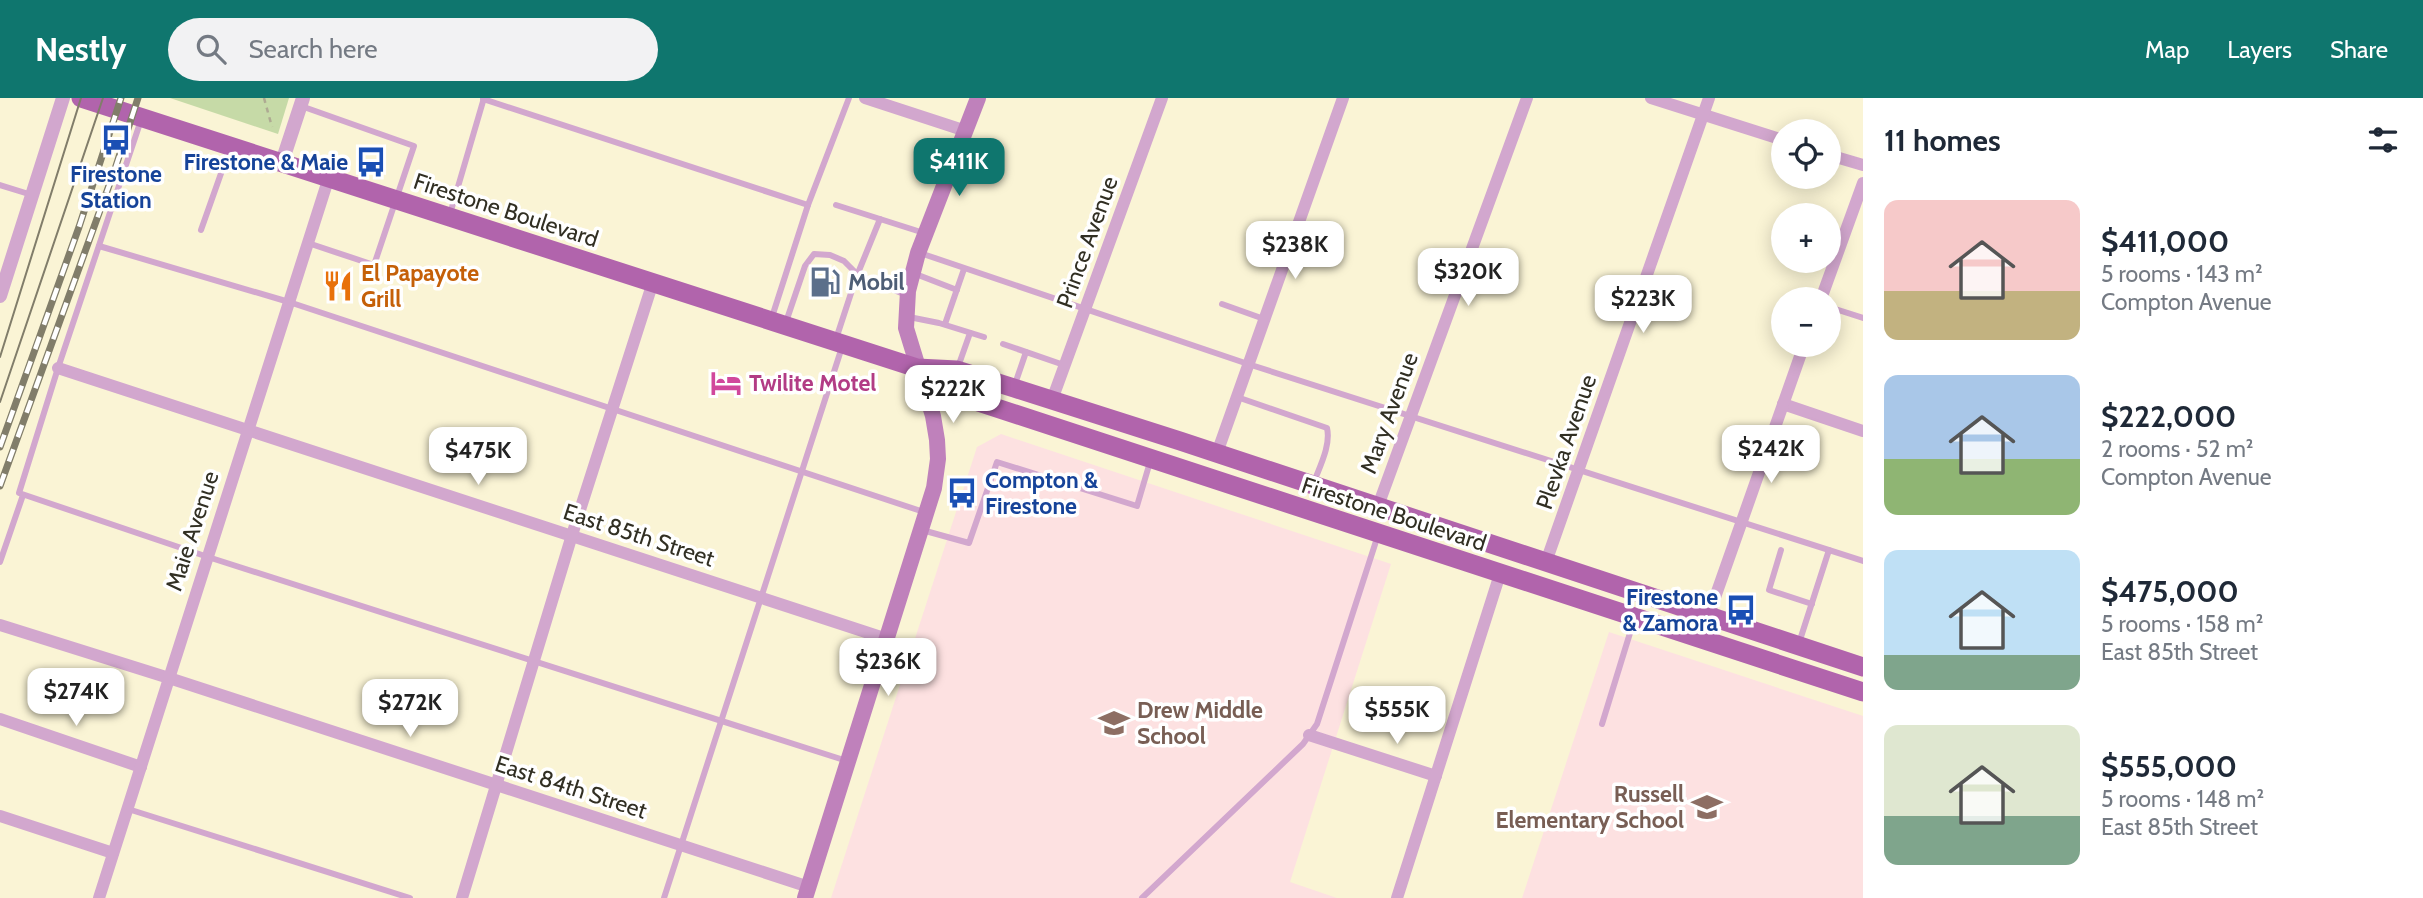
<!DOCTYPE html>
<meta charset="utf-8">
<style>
:root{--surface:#fff;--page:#f2f2f3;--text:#1f2937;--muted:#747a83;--accent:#0f766e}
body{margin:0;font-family:Cabin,sans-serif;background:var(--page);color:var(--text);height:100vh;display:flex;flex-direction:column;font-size:26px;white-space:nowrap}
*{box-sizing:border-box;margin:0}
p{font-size:23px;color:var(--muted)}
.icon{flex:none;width:38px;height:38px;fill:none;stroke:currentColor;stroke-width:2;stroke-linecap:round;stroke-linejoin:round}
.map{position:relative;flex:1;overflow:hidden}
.drawer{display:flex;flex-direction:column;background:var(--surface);width:560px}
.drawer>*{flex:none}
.fabs{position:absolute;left:1771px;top:21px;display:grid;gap:14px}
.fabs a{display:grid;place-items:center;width:70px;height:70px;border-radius:50%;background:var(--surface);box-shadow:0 4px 18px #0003;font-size:35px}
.price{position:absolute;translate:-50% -60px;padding:0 16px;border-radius:14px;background:#fff;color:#222;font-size:23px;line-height:46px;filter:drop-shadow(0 2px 4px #0008)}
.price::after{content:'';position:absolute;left:50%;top:42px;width:21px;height:16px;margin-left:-10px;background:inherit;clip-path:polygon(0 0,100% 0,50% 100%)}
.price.current{background:var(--accent);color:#fff}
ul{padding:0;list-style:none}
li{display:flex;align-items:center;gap:21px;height:175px;padding:0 21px}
li span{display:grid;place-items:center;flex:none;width:196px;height:140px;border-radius:14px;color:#555}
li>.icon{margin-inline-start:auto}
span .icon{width:84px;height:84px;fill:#fffc;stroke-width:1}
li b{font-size:30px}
h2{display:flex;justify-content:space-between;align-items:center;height:84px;padding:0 21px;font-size:30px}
header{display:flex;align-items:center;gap:42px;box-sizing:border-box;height:98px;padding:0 35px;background:var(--accent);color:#fff}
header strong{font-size:33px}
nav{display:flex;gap:38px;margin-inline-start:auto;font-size:24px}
.search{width:490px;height:63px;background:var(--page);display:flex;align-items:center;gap:18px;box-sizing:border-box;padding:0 24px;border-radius:38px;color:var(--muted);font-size:26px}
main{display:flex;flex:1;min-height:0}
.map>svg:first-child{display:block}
.education{fill:#fde1e1}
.green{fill:#c6daa7}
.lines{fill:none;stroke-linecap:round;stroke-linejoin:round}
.path{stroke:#aeaa92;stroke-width:2.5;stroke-dasharray:5 5;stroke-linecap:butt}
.service{stroke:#d2a7ce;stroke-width:6}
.minor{stroke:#d2a7ce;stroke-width:12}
.tertiary{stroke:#d2a7ce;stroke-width:14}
.secondary{stroke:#bf81bb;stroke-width:16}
.primary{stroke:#b164ac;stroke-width:19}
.tram{stroke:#817d6a;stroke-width:2}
.rail-casing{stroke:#817d6a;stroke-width:7}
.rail{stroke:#fff;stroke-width:4.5;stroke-dasharray:13;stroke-linecap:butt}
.labels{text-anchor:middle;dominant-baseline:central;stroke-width:7;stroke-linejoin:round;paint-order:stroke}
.transit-label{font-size:23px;font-weight:bold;fill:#164399;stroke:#fff;text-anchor:end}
.street-label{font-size:23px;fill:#312f23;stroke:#fff}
.food-label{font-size:23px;font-weight:bold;fill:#c56008;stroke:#fff;text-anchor:start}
.service-label{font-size:23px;font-weight:bold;fill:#4e5e75;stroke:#fff;text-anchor:start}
.hotel-label{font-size:23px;font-weight:bold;fill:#b23c85;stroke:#fff;text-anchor:start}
.education-label{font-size:23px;font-weight:bold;fill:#785e54;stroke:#fff;text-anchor:start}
</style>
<header>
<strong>Nestly</strong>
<div class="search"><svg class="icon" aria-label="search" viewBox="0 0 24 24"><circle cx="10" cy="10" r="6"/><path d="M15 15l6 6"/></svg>Search here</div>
<nav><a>Map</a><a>Layers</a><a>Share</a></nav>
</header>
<main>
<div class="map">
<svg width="1863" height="800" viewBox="0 0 1863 800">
<rect width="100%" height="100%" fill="#faf4d5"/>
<g class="education">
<path d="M1001 336 1391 466 1290 784 1337 800H831L977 349Z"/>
<path d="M1609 534 1863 618V800H1522Z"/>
</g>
<path class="green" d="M170 0H289L278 36Z"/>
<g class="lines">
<path class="path" d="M264 0 272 29"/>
<g class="service">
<path d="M483 1 808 107"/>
<path d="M301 8 414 48 374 167 308 145"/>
<path d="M141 22 58 270 19 395 208 459 847 663"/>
<path d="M0 87 32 97"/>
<path d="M836 107 924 135"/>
<path d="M450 116 484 0"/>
<path d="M201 132 230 50"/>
<path d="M99 148 289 204 924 414"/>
<path d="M920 155 1248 266 1863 463"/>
<path d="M913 175 957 192"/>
<path d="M1222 206 1264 221"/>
<path d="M1829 209 1863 220"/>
<path d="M772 219 808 107 849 0"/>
<path d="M909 219 939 225 984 239"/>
<path d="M786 224 805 168 814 156 830 157 844 163 858 177 906 197"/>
<path d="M945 226 964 171"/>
<path d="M836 241 856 180 880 121"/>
<path d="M1003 246 1064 267"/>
<path d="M958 269 970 235"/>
<path d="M1014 289 1026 254"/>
<path d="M1237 299 1327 330C1331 347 1320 368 1314 384"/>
<path d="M922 432 969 445 997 364 1137 408 1150 364"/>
<path d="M1781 452 1769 492 1812 506"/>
<path d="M0 464 23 397"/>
<path d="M1799 545 1829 452"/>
<path d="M1602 626 1634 522"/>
<path d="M128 711 410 800"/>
<path d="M664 800 842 249"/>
<path d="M1142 800 1303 646 1317 626 1378 437"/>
</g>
<g class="minor">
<path d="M865 0 966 33"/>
<path d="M1651 0 1783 42"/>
<path d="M1829 57 1863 67"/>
<path d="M1821 201 1863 85"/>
<path d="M58 270 887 541"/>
<path d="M1052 302 1162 0"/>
<path d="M1783 306 1863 333"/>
<path d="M1217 355 1343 0"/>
<path d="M1378 408 1527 0"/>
<path d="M1546 464 1709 0"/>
<path d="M0 527 169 580 809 789"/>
<path d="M1700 542 1804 247"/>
<path d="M0 621 141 669"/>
<path d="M1309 637 1436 678"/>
<path d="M0 718 113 755"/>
<path d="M99 800 329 79"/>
<path d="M462 800 572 437 653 184"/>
<path d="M1397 800 1500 476"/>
</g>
<g class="tertiary">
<path d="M282 64 303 0"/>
<path d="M0 198 63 0"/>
</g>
<path class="secondary" d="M805 800 934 390 938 361 937 342 933 318 906 230 908 193 918 155 978 0"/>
<g class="primary">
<path d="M81 0 917 270 957 272 1014 290 1180 343 1863 569"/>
<path d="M918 271 951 295 1863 594"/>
</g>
<g class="tram">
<path d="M0 259 81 0"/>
<path d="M0 304 103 0"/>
</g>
<g class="rail-casing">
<g id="rail">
<path d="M0 349 79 129 121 0"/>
<path d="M0 388 115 71 138 0"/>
</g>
</g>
<use href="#rail" class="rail"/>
</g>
<defs>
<g id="bus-bare" transform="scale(2.415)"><path d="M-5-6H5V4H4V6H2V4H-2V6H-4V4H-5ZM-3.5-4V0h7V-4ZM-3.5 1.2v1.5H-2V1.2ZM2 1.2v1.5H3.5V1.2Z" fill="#1a4fb4" stroke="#fff" stroke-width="2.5" paint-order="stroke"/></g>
<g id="fuel-bare" transform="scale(2.415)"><path d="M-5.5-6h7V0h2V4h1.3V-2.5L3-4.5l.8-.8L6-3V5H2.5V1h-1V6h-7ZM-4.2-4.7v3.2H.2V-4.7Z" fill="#5c6f8a" stroke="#fff" stroke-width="2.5" paint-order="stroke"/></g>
<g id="restaurant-bare" transform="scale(2.415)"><path d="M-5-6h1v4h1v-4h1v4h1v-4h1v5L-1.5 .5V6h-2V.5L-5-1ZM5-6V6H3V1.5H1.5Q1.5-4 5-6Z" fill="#e8710a" stroke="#fff" stroke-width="2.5" paint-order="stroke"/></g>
<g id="hotel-bare" transform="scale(2.415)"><path d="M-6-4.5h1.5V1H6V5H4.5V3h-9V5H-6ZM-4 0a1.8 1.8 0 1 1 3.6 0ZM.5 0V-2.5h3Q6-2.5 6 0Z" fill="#d1479c" stroke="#fff" stroke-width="2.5" paint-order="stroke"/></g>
<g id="school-bare" transform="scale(2.415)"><path d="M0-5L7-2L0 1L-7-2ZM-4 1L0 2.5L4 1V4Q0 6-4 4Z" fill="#8d6e63" stroke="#fff" stroke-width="2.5" paint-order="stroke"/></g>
</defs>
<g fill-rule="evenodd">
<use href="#bus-bare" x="116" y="42"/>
<use href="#bus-bare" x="371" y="64"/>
<use href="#fuel-bare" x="825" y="184"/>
<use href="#restaurant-bare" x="338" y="188"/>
<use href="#hotel-bare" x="726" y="285"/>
<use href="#bus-bare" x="962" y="395"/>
<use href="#bus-bare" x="1741" y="512"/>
<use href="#school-bare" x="1114" y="625"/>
<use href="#school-bare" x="1707" y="709"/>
</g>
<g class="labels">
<g class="transit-label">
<text x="348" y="64">Firestone &amp; Maie</text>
<text x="116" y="76" text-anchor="middle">Firestone<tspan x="116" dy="26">Station</tspan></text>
<text x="985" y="382" text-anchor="start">Compton &amp;<tspan x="985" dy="26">Firestone</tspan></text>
<text x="1718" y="499">Firestone<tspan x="1718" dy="26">&amp; Zamora</tspan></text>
</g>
<g class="street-label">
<text transform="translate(506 112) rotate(18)">Firestone Boulevard</text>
<text transform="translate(1087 144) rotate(-70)">Prince Avenue</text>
<text transform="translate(1389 315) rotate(-70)">Mary Avenue</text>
<text transform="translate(1566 344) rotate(-71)">Plevka Avenue</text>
<text transform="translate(1394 416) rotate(18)">Firestone Boulevard</text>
<text transform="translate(192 433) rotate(-72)">Maie Avenue</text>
<text transform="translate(639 437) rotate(18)">East 85th Street</text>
<text transform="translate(571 689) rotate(18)">East 84th Street</text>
</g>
<g class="food-label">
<text x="361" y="175">El Papayote<tspan x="361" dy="26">Grill</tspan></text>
</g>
<g class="service-label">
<text x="848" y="184">Mobil</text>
</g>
<g class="hotel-label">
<text x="749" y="285">Twilite Motel</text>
</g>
<g class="education-label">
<text x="1137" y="612">Drew Middle<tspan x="1137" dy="26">School</tspan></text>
<text x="1684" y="696" text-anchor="end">Russell<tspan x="1684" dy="26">Elementary School</tspan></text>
</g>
</g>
</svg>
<div class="fabs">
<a><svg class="icon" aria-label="locate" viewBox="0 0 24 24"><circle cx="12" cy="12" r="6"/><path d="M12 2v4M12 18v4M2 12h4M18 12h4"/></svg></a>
<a>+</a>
<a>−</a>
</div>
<b class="price current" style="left:959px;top:100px">$411K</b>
<b class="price" style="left:1295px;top:183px">$238K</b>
<b class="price" style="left:1468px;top:210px">$320K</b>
<b class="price" style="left:1643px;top:237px">$223K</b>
<b class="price" style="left:953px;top:327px">$222K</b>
<b class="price" style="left:1771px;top:387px">$242K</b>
<b class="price" style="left:478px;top:389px">$475K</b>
<b class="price" style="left:888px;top:600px">$236K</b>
<b class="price" style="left:76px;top:630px">$274K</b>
<b class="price" style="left:410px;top:641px">$272K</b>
<b class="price" style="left:1397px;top:648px">$555K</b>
</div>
<section class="drawer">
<h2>11 homes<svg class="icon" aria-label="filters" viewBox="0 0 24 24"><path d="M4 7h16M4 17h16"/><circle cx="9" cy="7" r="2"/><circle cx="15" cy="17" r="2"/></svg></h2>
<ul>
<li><span style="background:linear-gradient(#f6c9c9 65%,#c2b280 0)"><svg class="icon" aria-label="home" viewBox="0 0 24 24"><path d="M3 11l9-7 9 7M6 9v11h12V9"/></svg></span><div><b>$411,000</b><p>5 rooms · 143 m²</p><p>Compton Avenue</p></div></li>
<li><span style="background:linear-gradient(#a9c7e8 60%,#8fb573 0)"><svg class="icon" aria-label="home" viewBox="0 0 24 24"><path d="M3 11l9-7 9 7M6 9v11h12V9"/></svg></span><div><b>$222,000</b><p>2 rooms · 52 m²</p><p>Compton Avenue</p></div></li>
<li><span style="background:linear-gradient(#bfe0f5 75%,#7fa58c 0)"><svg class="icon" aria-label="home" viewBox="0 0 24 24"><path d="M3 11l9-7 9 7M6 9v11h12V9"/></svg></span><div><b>$475,000</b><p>5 rooms · 158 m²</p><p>East 85th Street</p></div></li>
<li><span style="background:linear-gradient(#dfe7d0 65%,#7fa58c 0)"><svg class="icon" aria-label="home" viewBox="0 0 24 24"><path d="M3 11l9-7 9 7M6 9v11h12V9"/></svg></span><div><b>$555,000</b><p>5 rooms · 148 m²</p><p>East 85th Street</p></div></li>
</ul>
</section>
</main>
